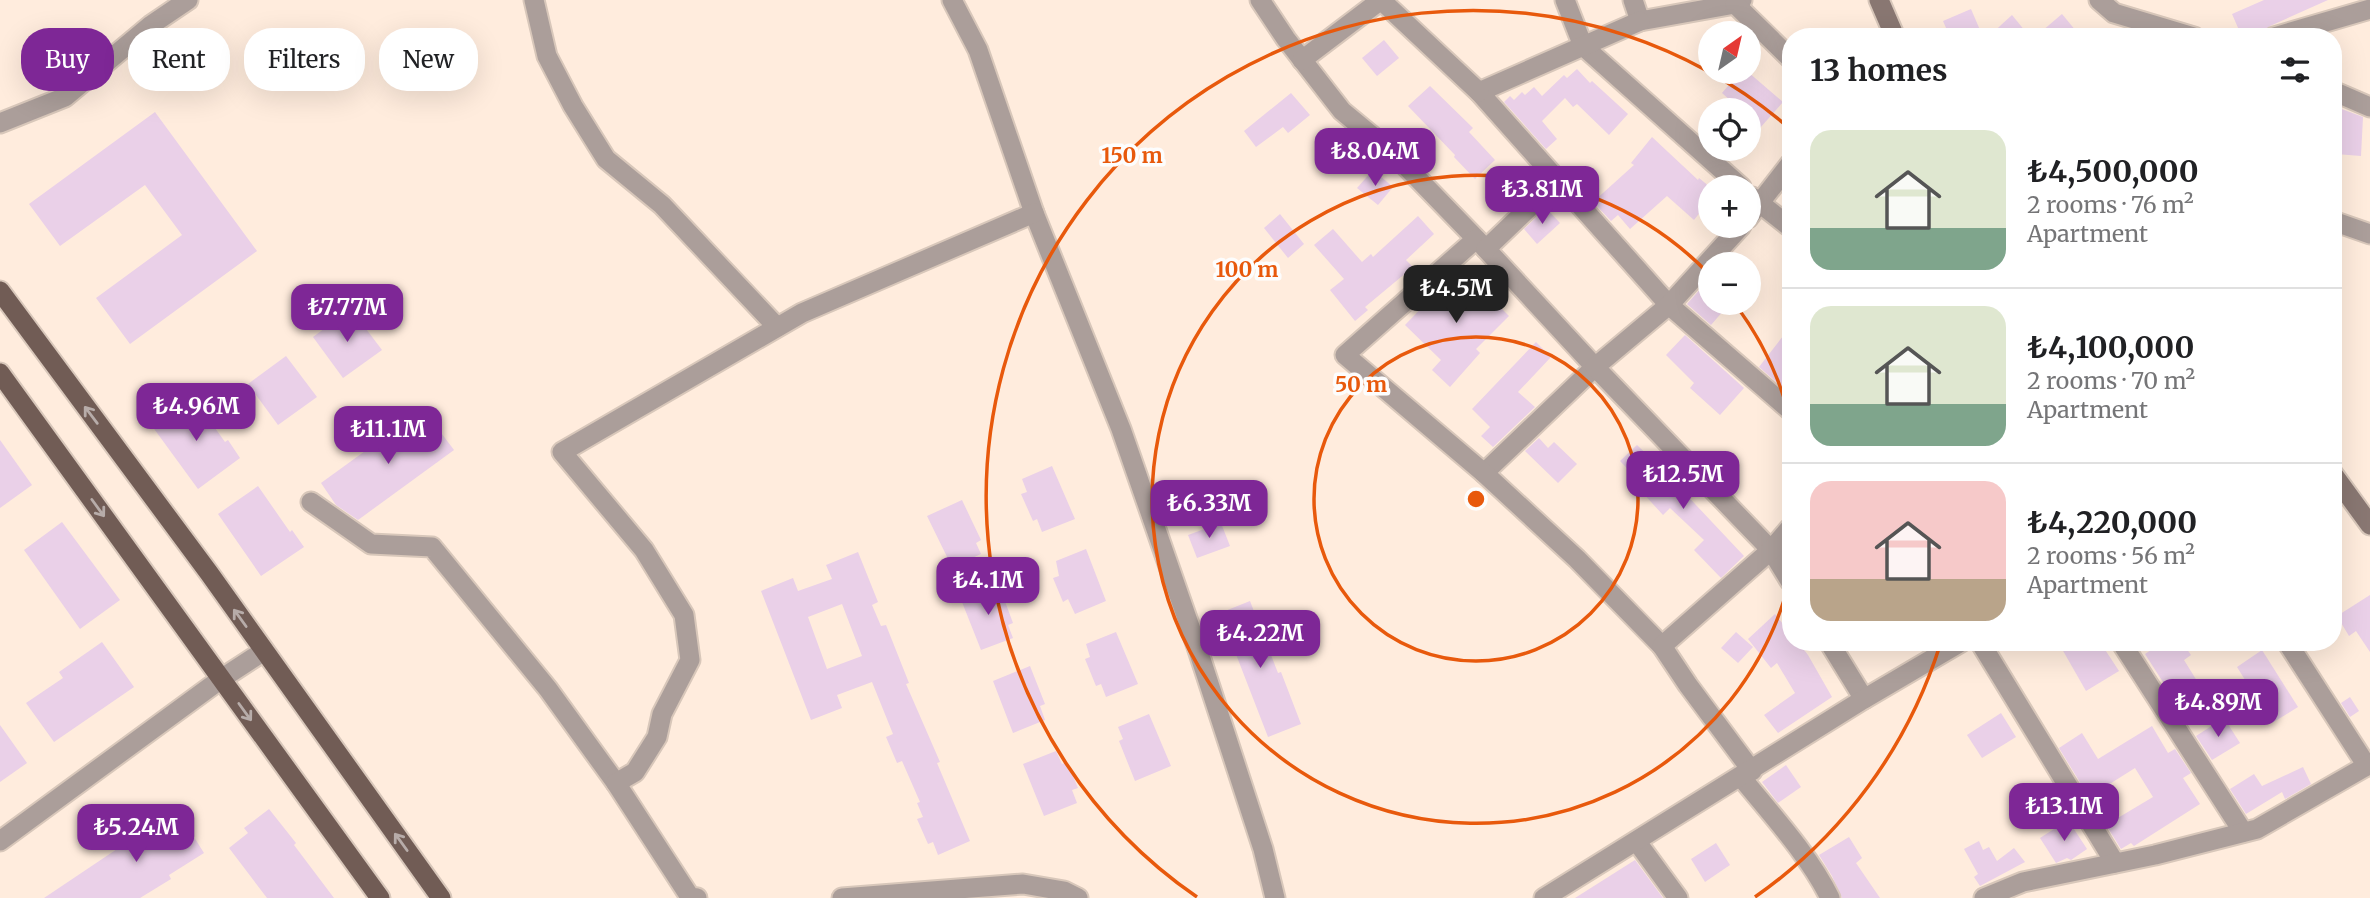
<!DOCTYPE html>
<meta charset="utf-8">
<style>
:root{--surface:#fff;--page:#f2f2f2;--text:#202124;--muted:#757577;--line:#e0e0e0;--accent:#7e2796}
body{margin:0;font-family:Merriweather,serif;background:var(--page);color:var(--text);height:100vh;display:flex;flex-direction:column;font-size:26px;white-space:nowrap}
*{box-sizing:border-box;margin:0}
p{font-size:23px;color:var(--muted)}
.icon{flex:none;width:38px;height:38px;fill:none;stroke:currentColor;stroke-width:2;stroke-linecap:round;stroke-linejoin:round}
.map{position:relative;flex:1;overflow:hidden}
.sheet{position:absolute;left:1782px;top:28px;width:560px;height:623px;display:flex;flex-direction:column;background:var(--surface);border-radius:28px;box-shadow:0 7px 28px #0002}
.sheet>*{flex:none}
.banner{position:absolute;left:21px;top:28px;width:665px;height:63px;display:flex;gap:14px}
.needle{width:46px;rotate:34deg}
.controls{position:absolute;left:1698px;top:21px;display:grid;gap:14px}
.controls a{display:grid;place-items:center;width:63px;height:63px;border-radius:50%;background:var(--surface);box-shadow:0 7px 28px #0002;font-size:35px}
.price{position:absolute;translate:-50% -60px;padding:0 16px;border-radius:14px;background:var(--accent);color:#fff;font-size:23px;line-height:46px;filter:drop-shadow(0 2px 4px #0008)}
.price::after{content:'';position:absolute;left:50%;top:42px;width:21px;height:16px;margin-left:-10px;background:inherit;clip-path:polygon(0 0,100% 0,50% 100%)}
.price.active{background:#222;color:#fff}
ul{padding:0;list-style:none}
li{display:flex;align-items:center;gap:21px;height:175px;padding:0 28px}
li+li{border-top:2px solid var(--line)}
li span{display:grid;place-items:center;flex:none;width:196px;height:140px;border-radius:21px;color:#555}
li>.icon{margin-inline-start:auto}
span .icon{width:84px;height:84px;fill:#fffc;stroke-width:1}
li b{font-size:30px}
h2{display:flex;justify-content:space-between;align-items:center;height:84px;padding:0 28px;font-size:30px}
.tag{padding:0 24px;border-radius:28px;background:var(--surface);box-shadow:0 7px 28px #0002;font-size:24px;line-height:63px}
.tag.active{background:var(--accent);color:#fff}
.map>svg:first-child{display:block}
.building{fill:#ead0e8;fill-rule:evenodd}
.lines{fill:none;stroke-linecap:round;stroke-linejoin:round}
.minor-casing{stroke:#d8c7ba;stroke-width:23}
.secondary-casing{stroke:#d8c7ba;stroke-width:23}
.primary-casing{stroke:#d8c7ba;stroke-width:23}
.minor{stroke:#ab9e9a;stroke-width:19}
.secondary{stroke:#897772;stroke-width:19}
.primary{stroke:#715c55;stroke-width:19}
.oneway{stroke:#b7aca9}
.ring{fill:none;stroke:#e8590c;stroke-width:3.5}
.centre{fill:#e8590c;stroke:#fdfdfd;stroke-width:3.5}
.ring-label{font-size:21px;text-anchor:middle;font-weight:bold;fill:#e8590c;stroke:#fdfdfd;stroke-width:7;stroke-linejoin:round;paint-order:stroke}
</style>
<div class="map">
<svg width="2370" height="898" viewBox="0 0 2370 898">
<rect width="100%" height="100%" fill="#ffecdd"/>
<g class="building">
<path d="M2264 0H2328L2270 26 2264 31 2250 37H2242L2232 14Z"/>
<path d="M1971 9 1983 37H1950L1943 21Z"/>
<path d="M2062 14 2081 37H2035Z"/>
<path d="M2012 15 2030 37H1988Z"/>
<path d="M1384 40 1399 58 1377 76 1362 58Z"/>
<path d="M1577 69 1590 83 1592 81 1628 114 1609 135 1577 104 1573 107 1565 98 1542 121 1557 139 1546 149 1504 102 1510 96 1514 100 1522 92 1525 95 1534 87 1542 96 1564 75 1567 78Z"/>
<path d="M1740 72H1748L1783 102 1760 128 1748 117V110H1741L1722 93Z"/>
<path d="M1430 86 1473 128 1469 132 1495 160 1475 179 1454 157 1455 155 1408 106Z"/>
<path d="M1291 93 1310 115 1288 133 1283 127 1256 147 1244 131Z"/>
<path d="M2339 108 2363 117 2361 156 2336 154Z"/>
<path d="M155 112 257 251 130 344 96 298 182 235 145 185 60 246 29 204Z"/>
<path d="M1652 137 1698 180 1699 178 1710 187V219L1701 211 1694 220 1667 196 1630 229 1618 215 1611 221 1593 202 1634 165 1631 163Z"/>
<path d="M1373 170 1393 187 1378 205 1357 188Z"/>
<path d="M1546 208 1560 223 1537 244 1524 229Z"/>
<path d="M1280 214 1304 244 1288 258 1264 228Z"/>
<path d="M1418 216 1434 234 1406 260 1413 267 1365 307 1368 310 1355 321 1330 290 1344 279 1314 245 1333 229 1362 262 1371 254 1373 257Z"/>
<path d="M1464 271 1494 304 1496 303 1509 316 1476 349 1480 353 1450 387 1432 370 1441 360 1405 325 1437 292Z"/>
<path d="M1710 278V303H1730L1711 325 1687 304Z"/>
<path d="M351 309 382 350 343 378 313 337Z"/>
<path d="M1790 327V394L1759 367Z"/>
<path d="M1685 335 1744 388 1720 415 1690 388 1694 383 1666 355Z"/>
<path d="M1536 342 1551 357 1518 392 1535 407 1493 447 1481 436 1490 427 1472 409Z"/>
<path d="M286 356 317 397 278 425 248 384Z"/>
<path d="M193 397 225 442 228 440 240 458 198 489 152 426Z"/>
<path d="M423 409 454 450 358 520 336 505 321 483Z"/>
<path d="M1539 438 1548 448 1554 442 1577 464 1558 483 1525 451Z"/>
<path d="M0 440 32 485 0 508Z"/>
<path d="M1637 445 1663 470 1744 556 1721 578 1694 550 1704 540 1670 508 1663 515 1641 491 1645 487 1620 461Z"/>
<path d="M1052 466 1075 519 1042 532 1037 519 1033 521 1021 494 1027 492 1022 479Z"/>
<path d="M258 486 290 532 292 530 304 547 261 576 218 514Z"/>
<path d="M962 500 981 540 976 543 981 554 952 567 927 516Z"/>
<path d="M62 522 120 600 80 629 24 550Z"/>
<path d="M1221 523 1230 546 1197 558 1188 535Z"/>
<path d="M1086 549 1106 601 1075 614 1068 599 1063 602 1053 578 1059 576 1056 561Z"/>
<path d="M858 552 878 602 872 605 881 626 886 625 909 683 906 684 940 762 937 763 970 841 938 855 933 842 928 844 917 819 923 817 917 803 920 802 902 761 897 763 886 737 893 734 872 682 837 695 842 708 811 720 761 591 793 578 798 591 832 579 826 565ZM842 604 862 656 827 669 808 617Z"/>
<path d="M991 585 997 599 1003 596 1013 623 1008 625 1013 638 981 650 960 597Z"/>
<path d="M2370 595V652L2356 631 2349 636 2337 616Z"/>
<path d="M1250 601 1278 673 1281 672 1301 724 1268 737 1220 613Z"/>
<path d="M1775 614 1790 633V642H1798L1808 655 1832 697 1778 733 1764 715 1795 693 1777 663 1771 668 1748 639Z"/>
<path d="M1116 632 1138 684 1106 697 1101 684 1096 686 1085 659 1090 657 1086 644Z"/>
<path d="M1736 632 1753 647 1738 663 1721 648Z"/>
<path d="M102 642 134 687 54 742 26 703 63 678 59 672Z"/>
<path d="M2058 642H2100L2119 671 2086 691Z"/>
<path d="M2163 642H2182L2191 655 2184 660 2202 689 2177 704 2145 654Z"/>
<path d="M2262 650 2298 707 2272 723 2237 667Z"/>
<path d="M1030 666 1045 704 1040 706 1045 720 1013 733 993 681Z"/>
<path d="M2350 697 2359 711 2350 717 2341 703Z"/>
<path d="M2001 713 2016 737 1982 758 1967 735Z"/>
<path d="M1149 714 1171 766 1135 781 1119 741 1123 739 1118 727Z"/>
<path d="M2224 718 2240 743 2212 760 2196 736Z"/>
<path d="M0 725 27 763 0 782Z"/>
<path d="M2152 726 2168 753 2175 749 2191 773 2183 778 2200 804 2134 846 2131 843 2121 849 2106 825 2153 797 2135 768 2089 797 2059 748 2082 733 2098 759Z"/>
<path d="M1056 751 1062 764 1067 762 1078 788 1072 790 1077 803 1044 816 1023 764Z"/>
<path d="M1786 765 1801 787 1778 803 1762 782Z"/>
<path d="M2303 767 2311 784 2285 799 2282 792 2246 814 2230 789 2254 774 2262 786Z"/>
<path d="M269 809 296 843 294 845 334 898H267L229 848 248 833 244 828Z"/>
<path d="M169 812 180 830 187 826 204 853 169 875 171 879 140 898H44L126 843 124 840Z"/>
<path d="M2068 820 2087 849 2071 860 2067 858 2056 863 2040 838Z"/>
<path d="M1849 837 1862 858 1856 863 1880 898H1842L1832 876 1819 855Z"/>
<path d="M1979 841 1983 850 1989 847 1997 861 2014 848 2025 862 1980 886 1974 877 1978 874 1964 849Z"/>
<path d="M1716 843 1730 865 1705 882 1691 859Z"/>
<path d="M1635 860 1663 898H1575Z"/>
</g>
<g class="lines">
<g class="minor-casing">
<g id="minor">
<path d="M534 0 547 56 573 106 606 159 662 205 777 327"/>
<path d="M952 0 978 50 1034 213 1121 429 1197 647 1263 849 1275 898"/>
<path d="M1260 0 1286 39 1342 111 1394 154 1486 249 1595 367 1484 473"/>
<path d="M1565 0 1583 46 1741 187"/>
<path d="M1633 0 1640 21 1735 4 1742 0"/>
<path d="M2099 0 2114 13 2194 37"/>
<path d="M1735 4 1790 58"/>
<path d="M1640 21 1479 92 1669 305 1790 410"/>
<path d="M2274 37 2370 9"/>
<path d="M1302 60 1381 0 1479 92"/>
<path d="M2333 91 2370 107"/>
<path d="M0 123 65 97 151 25 188 0"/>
<path d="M1752 197 1790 227"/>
<path d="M1748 218 1790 164"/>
<path d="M2333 221 2370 234"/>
<path d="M1741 226 1669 305 1595 367 1771 550 1790 581"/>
<path d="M1476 239 1345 355 1484 473 1577 559 1662 646"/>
<path d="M1486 249 1558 180"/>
<path d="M311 502 371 544 432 547 548 689 616 783"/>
<path d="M1829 642 1864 699"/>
<path d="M1980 642 2115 863"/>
<path d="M2121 642 2243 832"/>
<path d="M2287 642 2367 766"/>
<path d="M1752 771 1688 685 1662 646 1771 550 1790 528"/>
<path d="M1741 777C1771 814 1809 855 1830 898"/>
<path d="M0 841 221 679 264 651"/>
<path d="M1637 842 1678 898"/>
<path d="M697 898 690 897 616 783 635 772 657 737 662 714 690 660 684 615 644 550 562 452 802 313 1034 213"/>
<path d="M842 898 1023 884 1064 891 1078 898"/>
<path d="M1544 898 1864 699 1961 642"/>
<path d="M1984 898 2023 882 2155 855 2257 829 2370 764"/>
</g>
</g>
<g class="secondary-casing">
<g id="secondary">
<path d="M1879 0 1895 37"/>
<path d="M2333 474 2370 525"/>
</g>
</g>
<g class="primary-casing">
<g id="primary">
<path d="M0 291 209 573 441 898"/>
<path d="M0 373 380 898"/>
</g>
</g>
<use href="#minor" class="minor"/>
<use href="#secondary" class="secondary"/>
<use href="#primary" class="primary"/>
</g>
<defs><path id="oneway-shaft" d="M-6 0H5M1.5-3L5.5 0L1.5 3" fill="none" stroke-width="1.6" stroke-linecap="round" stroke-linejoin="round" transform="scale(1.75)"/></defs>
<g class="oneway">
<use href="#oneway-shaft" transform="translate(91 415) rotate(-127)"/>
<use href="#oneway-shaft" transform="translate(98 508) rotate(54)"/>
<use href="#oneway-shaft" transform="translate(240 618) rotate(-126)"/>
<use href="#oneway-shaft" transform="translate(245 712) rotate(54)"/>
<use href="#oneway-shaft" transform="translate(401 842) rotate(-126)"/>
</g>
<g class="ring">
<circle cx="1476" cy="499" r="162"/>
<path d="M1790 580A324 324 0 1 1 1709 274M1735 304A324 324 0 0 1 1790 418"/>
<path d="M1940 645A486 486 0 0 1 1755 897M1197 897A486 486 0 1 1 1788 127"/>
</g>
<circle cx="1476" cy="499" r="10" class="centre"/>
<g class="ring-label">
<text x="1132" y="163">150 m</text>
<text x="1247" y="277">100 m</text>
<text x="1361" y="392">50 m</text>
</g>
</svg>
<div class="controls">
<a><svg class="needle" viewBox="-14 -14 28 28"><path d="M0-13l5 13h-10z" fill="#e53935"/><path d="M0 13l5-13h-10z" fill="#757577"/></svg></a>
<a><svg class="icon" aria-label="locate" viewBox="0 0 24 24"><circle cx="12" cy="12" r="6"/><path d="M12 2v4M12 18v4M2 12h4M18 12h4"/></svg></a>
<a>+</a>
<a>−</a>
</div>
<b class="price" style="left:1375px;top:188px">₺8.04M</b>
<b class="price" style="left:1542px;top:226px">₺3.81M</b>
<b class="price active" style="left:1456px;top:325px">₺4.5M</b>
<b class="price" style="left:347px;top:344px">₺7.77M</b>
<b class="price" style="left:196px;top:443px">₺4.96M</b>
<b class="price" style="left:388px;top:466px">₺11.1M</b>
<b class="price" style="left:1683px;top:511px">₺12.5M</b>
<b class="price" style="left:1209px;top:540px">₺6.33M</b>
<b class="price" style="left:988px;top:617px">₺4.1M</b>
<b class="price" style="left:1260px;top:670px">₺4.22M</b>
<b class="price" style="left:2218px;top:739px">₺4.89M</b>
<b class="price" style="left:2064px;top:843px">₺13.1M</b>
<b class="price" style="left:136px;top:864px">₺5.24M</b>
<div class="banner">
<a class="tag active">Buy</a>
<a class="tag">Rent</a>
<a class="tag">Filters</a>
<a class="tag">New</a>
</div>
<section class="sheet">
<h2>13 homes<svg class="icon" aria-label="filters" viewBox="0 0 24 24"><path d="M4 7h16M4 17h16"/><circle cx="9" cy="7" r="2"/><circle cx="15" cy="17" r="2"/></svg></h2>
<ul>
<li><span style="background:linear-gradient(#dfe7d0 70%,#7fa58c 0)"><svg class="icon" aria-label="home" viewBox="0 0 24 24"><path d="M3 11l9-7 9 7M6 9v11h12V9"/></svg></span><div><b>₺4,500,000</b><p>2 rooms · 76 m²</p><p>Apartment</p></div></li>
<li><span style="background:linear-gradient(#dfe7d0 70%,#7fa58c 0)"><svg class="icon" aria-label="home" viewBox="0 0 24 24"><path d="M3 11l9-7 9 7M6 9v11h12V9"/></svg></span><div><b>₺4,100,000</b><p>2 rooms · 70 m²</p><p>Apartment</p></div></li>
<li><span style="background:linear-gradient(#f6c9c9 70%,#b9a48a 0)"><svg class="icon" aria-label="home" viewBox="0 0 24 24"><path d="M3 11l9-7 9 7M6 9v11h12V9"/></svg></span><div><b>₺4,220,000</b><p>2 rooms · 56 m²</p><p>Apartment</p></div></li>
</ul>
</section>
</div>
